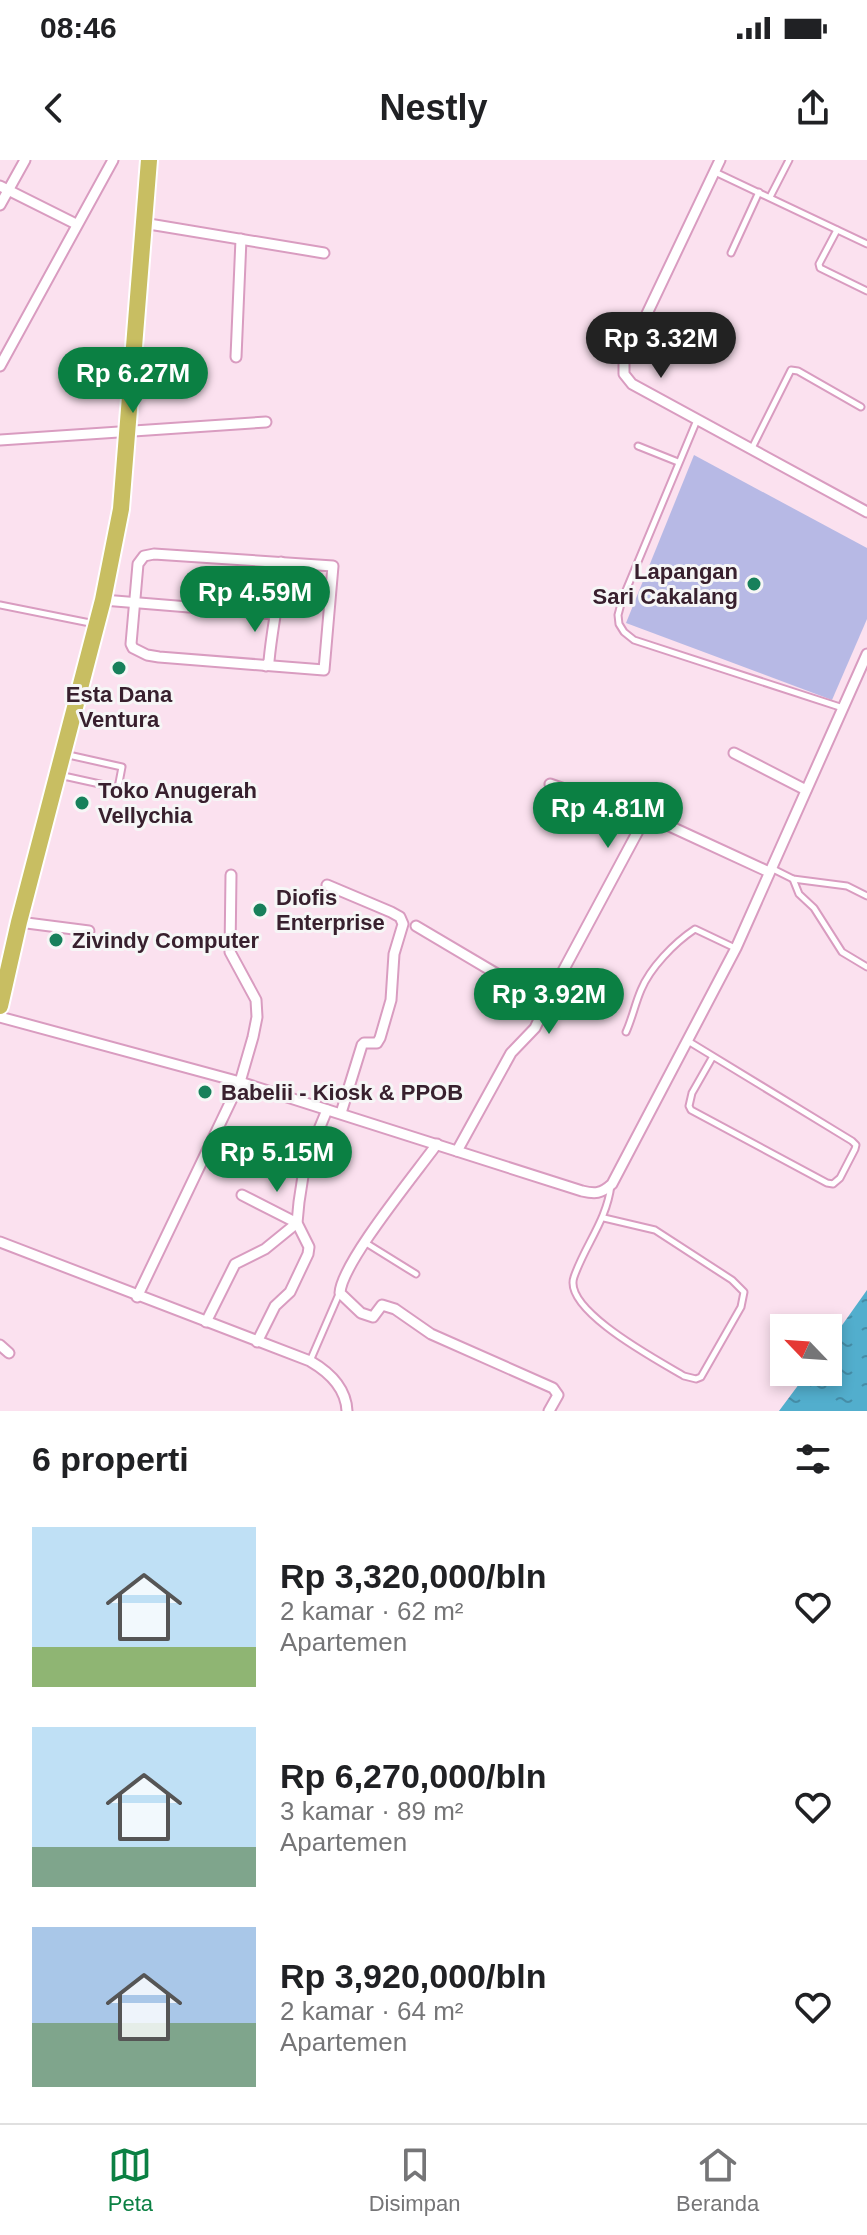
<!DOCTYPE html>
<html lang="id">
<meta charset="utf-8">
<style>
:root{--surface:#fff;--page:#f2f2f2;--text:#202124;--muted:#757577;--line:#e0e0e0;--accent:#0b8043}
body{margin:0;font-family:Helvetica,sans-serif;background:var(--page);color:var(--text);height:100vh;display:flex;flex-direction:column;font-size:30px;white-space:nowrap}
*{box-sizing:border-box;margin:0}
p{font-size:26px;color:var(--muted)}
.icon{flex:none;width:44px;height:44px;fill:none;stroke:currentColor;stroke-width:2;stroke-linecap:round;stroke-linejoin:round}
.map{position:relative;height:1251px;overflow:hidden}
.details{display:flex;flex-direction:column;background:var(--surface);flex:1}
.details>*{flex:none}
.needle{width:52px;rotate:295deg}
.tools{position:absolute;left:770px;top:1154px;display:grid;gap:16px}
.tools a{display:grid;place-items:center;width:72px;height:72px;border-radius:0px;background:var(--surface);box-shadow:0 4px 12px #0003;font-size:40px}
.price{position:absolute;translate:-50% -68px;padding:0 18px;border-radius:28px;background:var(--accent);color:#fff;font-size:26px;line-height:52px;filter:drop-shadow(0 2px 4px #0008)}
.price::after{content:'';position:absolute;left:50%;top:48px;width:24px;height:18px;margin-left:-12px;background:inherit;clip-path:polygon(0 0,100% 0,50% 100%)}
.price.current{background:#222;color:#fff}
ul{padding:0;list-style:none}
li{display:flex;align-items:center;gap:24px;height:200px;padding:0 32px}
li span{display:grid;place-items:center;flex:none;width:224px;height:160px;border-radius:0px;color:#555}
li>.icon{margin-inline-start:auto}
span .icon{width:96px;height:96px;fill:#fffc;stroke-width:1}
li b{font-size:34px}
h2{display:flex;justify-content:space-between;align-items:center;height:96px;padding:0 32px;font-size:34px}
.status{display:flex;justify-content:space-between;align-items:center;height:56px;padding:0 40px;background:var(--surface);direction:ltr}
.status svg{height:22px;fill:currentColor}
header{display:flex;justify-content:space-between;align-items:center;height:104px;padding:0 32px;background:var(--surface);font-size:36px;font-weight:700}
.dock{display:flex;justify-content:space-around;align-items:center;height:112px;border-top:2px solid var(--line);background:var(--surface);font-size:22px;color:var(--muted)}
.dock a{display:grid;justify-items:center;gap:4px}
.dock .current{color:var(--accent)}
.map>svg:first-child{display:block}
.grass{fill:#b7b9e5}
.water{fill:url(#water-ripples)}
.lines{fill:none;stroke-linecap:round;stroke-linejoin:round}
.service-casing{stroke:#d99cc0;stroke-width:9}
.minor-casing{stroke:#d99cc0;stroke-width:13}
.trunk-casing{stroke:#fff;stroke-width:20}
.service{stroke:#fff;stroke-width:5}
.minor{stroke:#fff;stroke-width:9}
.trunk{stroke:#c8be62;stroke-width:16}
.poi-dot{fill:#17805b;stroke:#f6f6f6;stroke-width:3}
.labels{text-anchor:middle;dominant-baseline:central;stroke-width:6;stroke-linejoin:round;paint-order:stroke}
.poi-label{font-size:22px;font-weight:bold;fill:#38202e;stroke:#f6f6f6;text-anchor:start}
</style>
<div class="status"><b>08:46</b><svg viewBox="0 0 49 12"><path d="M0 12V9h3v3zM5 12V6h3v6zM10 12V3h3v9zM15 12V0h3v12zM26 1h20v11H26zM47 4h2v5h-2z"/></svg></div>
<header><svg class="icon" aria-label="back" viewBox="0 0 24 24"><path d="M15 5l-7 7 7 7"/></svg>Nestly<svg class="icon" aria-label="share" viewBox="0 0 24 24"><path d="M12 15V3M7 8l5-5 5 5M5 13v7h14v-7"/></svg></header>
<div class="map">
<svg width="867" height="1251" viewBox="0 0 867 1251">
<defs>
<pattern id="water-ripples" width="26" height="14" patternUnits="userSpaceOnUse" patternTransform="scale(2)"><rect width="26" height="14" fill="#52aecd"/><path d="M2 4q2-2 4 0t4 0M15 11q2-2 4 0t4 0" fill="none" stroke="#458da7"/></pattern>
</defs>
<rect width="100%" height="100%" fill="#fbe1ef"/>
<path class="grass" d="M694 295 867 388V459L832 540 626 463Z"/>
<path class="water" d="M867 1130V1251H779L808 1212H828V1185Z"/>
<g class="lines">
<g class="service-casing">
<g id="service">
<path d="M715 12 867 84"/>
<path d="M770 37 789 0"/>
<path d="M837 70 819 104 820 108 867 131"/>
<path d="M731 93 759 32"/>
<path d="M697 260 622 440 618 455 619 464 624 472 634 480 843 548"/>
<path d="M638 286 678 302"/>
<path d="M752 288 791 210 798 211 861 247"/>
<path d="M0 445 95 464"/>
<path d="M59 615 118 628 122 607 64 594"/>
<path d="M771 708 793 719 847 726 867 736"/>
<path d="M793 719 799 734 814 748 842 792 867 807"/>
<path d="M626 872C632 859 635 844 641 830 650 808 674 783 695 769L735 788"/>
<path d="M688 881 852 981 856 985 855 989 840 1018 833 1024 827 1023 691 950 689 946 692 933 712 898"/>
<path d="M604 1058 655 1070 732 1120 744 1132 741 1147 701 1217 696 1219 684 1216C659 1201 562 1150 574 1117 585 1085 607 1060 611 1025"/>
<path d="M366 1083 416 1114"/>
<path d="M310 1201 339 1134"/>
</g>
</g>
<g class="minor-casing">
<g id="minor">
<path d="M720 0 624 202V214L632 224 867 352"/>
<path d="M0 26 76 64"/>
<path d="M0 45 25 0"/>
<path d="M143 63 324 93"/>
<path d="M236 197 241 79"/>
<path d="M0 206 113 0"/>
<path d="M0 280 266 262"/>
<path d="M154 394 333 406 324 510 159 497 147 495 133 488 131 484 138 404 144 396Z"/>
<path d="M103 440 274 454"/>
<path d="M266 506 269 501C272 467 280 435 281 402"/>
<path d="M734 593 806 630"/>
<path d="M550 624 665 664 769 712"/>
<path d="M327 725 391 752 400 757 403 764 394 794 391 840 380 878 377 883H364L362 885 341 953"/>
<path d="M19 762 89 771"/>
<path d="M416 766 546 843"/>
<path d="M0 857 240 922 582 1031C595 1034 601 1034 612 1024L736 788 867 494"/>
<path d="M437 984C416 1013 341 1104 340 1133L361 1153 373 1157 382 1145 395 1149 431 1174 553 1228 558 1235 549 1251"/>
<path d="M457 991 511 893 535 868 556 824 645 658"/>
<path d="M0 1082 310 1201C329 1212 346 1228 347 1251"/>
<path d="M137 1137 240 922 253 877 257 857 256 840 230 792 231 715"/>
<path d="M206 1162 235 1104 265 1089 297 1063 242 1035"/>
<path d="M257 1182 275 1146 290 1132 308 1094 309 1087 297 1063 299 1042 305 1003 327 950"/>
<path d="M0 1185 9 1193"/>
</g>
</g>
<g class="trunk-casing">
<path id="trunk" d="M0 846 19 762 103 440 121 349 149 0"/>
</g>
<use href="#service" class="service"/>
<use href="#minor" class="minor"/>
<use href="#trunk" class="trunk"/>
</g>
<g class="poi-dot">
<circle cx="754" cy="424" r="8"/>
<circle cx="119" cy="508" r="8"/>
<circle cx="82" cy="643" r="8"/>
<circle cx="260" cy="750" r="8"/>
<circle cx="56" cy="780" r="8"/>
<circle cx="205" cy="932" r="8"/>
</g>
<g class="labels">
<g class="poi-label">
<text x="738" y="411" text-anchor="end">Lapangan<tspan x="738" dy="25">Sari Cakalang</tspan></text>
<text x="119" y="534" text-anchor="middle">Esta Dana<tspan x="119" dy="25">Ventura</tspan></text>
<text x="98" y="630">Toko Anugerah<tspan x="98" dy="25">Vellychia</tspan></text>
<text x="276" y="737">Diofis<tspan x="276" dy="25">Enterprise</tspan></text>
<text x="72" y="780">Zivindy Computer</text>
<text x="221" y="932">Babelii - Kiosk &amp; PPOB</text>
</g>
</g>
</svg>
<div class="tools">
<a><svg class="needle" viewBox="-14 -14 28 28"><path d="M0-13l5 13h-10z" fill="#e53935"/><path d="M0 13l5-13h-10z" fill="#757577"/></svg></a>
</div>
<b class="price current" style="left:661px;top:220px">Rp 3.32M</b>
<b class="price" style="left:133px;top:255px">Rp 6.27M</b>
<b class="price" style="left:255px;top:474px">Rp 4.59M</b>
<b class="price" style="left:608px;top:690px">Rp 4.81M</b>
<b class="price" style="left:549px;top:876px">Rp 3.92M</b>
<b class="price" style="left:277px;top:1034px">Rp 5.15M</b>
</div>
<section class="details">
<h2>6 properti<svg class="icon" aria-label="filters" viewBox="0 0 24 24"><path d="M4 7h16M4 17h16"/><circle cx="9" cy="7" r="2"/><circle cx="15" cy="17" r="2"/></svg></h2>
<ul>
<li><span style="background:linear-gradient(#bfe0f5 75%,#8fb573 0)"><svg class="icon" aria-label="home" viewBox="0 0 24 24"><path d="M3 11l9-7 9 7M6 9v11h12V9"/></svg></span><div><b>Rp 3,320,000/bln</b><p>2 kamar · 62 m²</p><p>Apartemen</p></div><svg class="icon" aria-label="heart" viewBox="0 0 24 24"><path d="M12 20l-8-8c-3-5 5-10 8-4 3-6 11-1 8 4z"/></svg></li>
<li><span style="background:linear-gradient(#bfe0f5 75%,#7fa58c 0)"><svg class="icon" aria-label="home" viewBox="0 0 24 24"><path d="M3 11l9-7 9 7M6 9v11h12V9"/></svg></span><div><b>Rp 6,270,000/bln</b><p>3 kamar · 89 m²</p><p>Apartemen</p></div><svg class="icon" aria-label="heart" viewBox="0 0 24 24"><path d="M12 20l-8-8c-3-5 5-10 8-4 3-6 11-1 8 4z"/></svg></li>
<li><span style="background:linear-gradient(#a9c7e8 60%,#7fa58c 0)"><svg class="icon" aria-label="home" viewBox="0 0 24 24"><path d="M3 11l9-7 9 7M6 9v11h12V9"/></svg></span><div><b>Rp 3,920,000/bln</b><p>2 kamar · 64 m²</p><p>Apartemen</p></div><svg class="icon" aria-label="heart" viewBox="0 0 24 24"><path d="M12 20l-8-8c-3-5 5-10 8-4 3-6 11-1 8 4z"/></svg></li>
</ul>
</section>
<nav class="dock">
<a class="current"><svg class="icon" aria-label="map" viewBox="0 0 24 24"><path d="M3 6l6-2 6 2 6-2v14l-6 2-6-2-6 2zM9 4v14M15 6v14"/></svg>Peta</a>
<a><svg class="icon" aria-label="saved" viewBox="0 0 24 24"><path d="M7 4h10v16l-5-4-5 4z"/></svg>Disimpan</a>
<a><svg class="icon" aria-label="home" viewBox="0 0 24 24"><path d="M3 11l9-7 9 7M6 9v11h12V9"/></svg>Beranda</a>
</nav>
